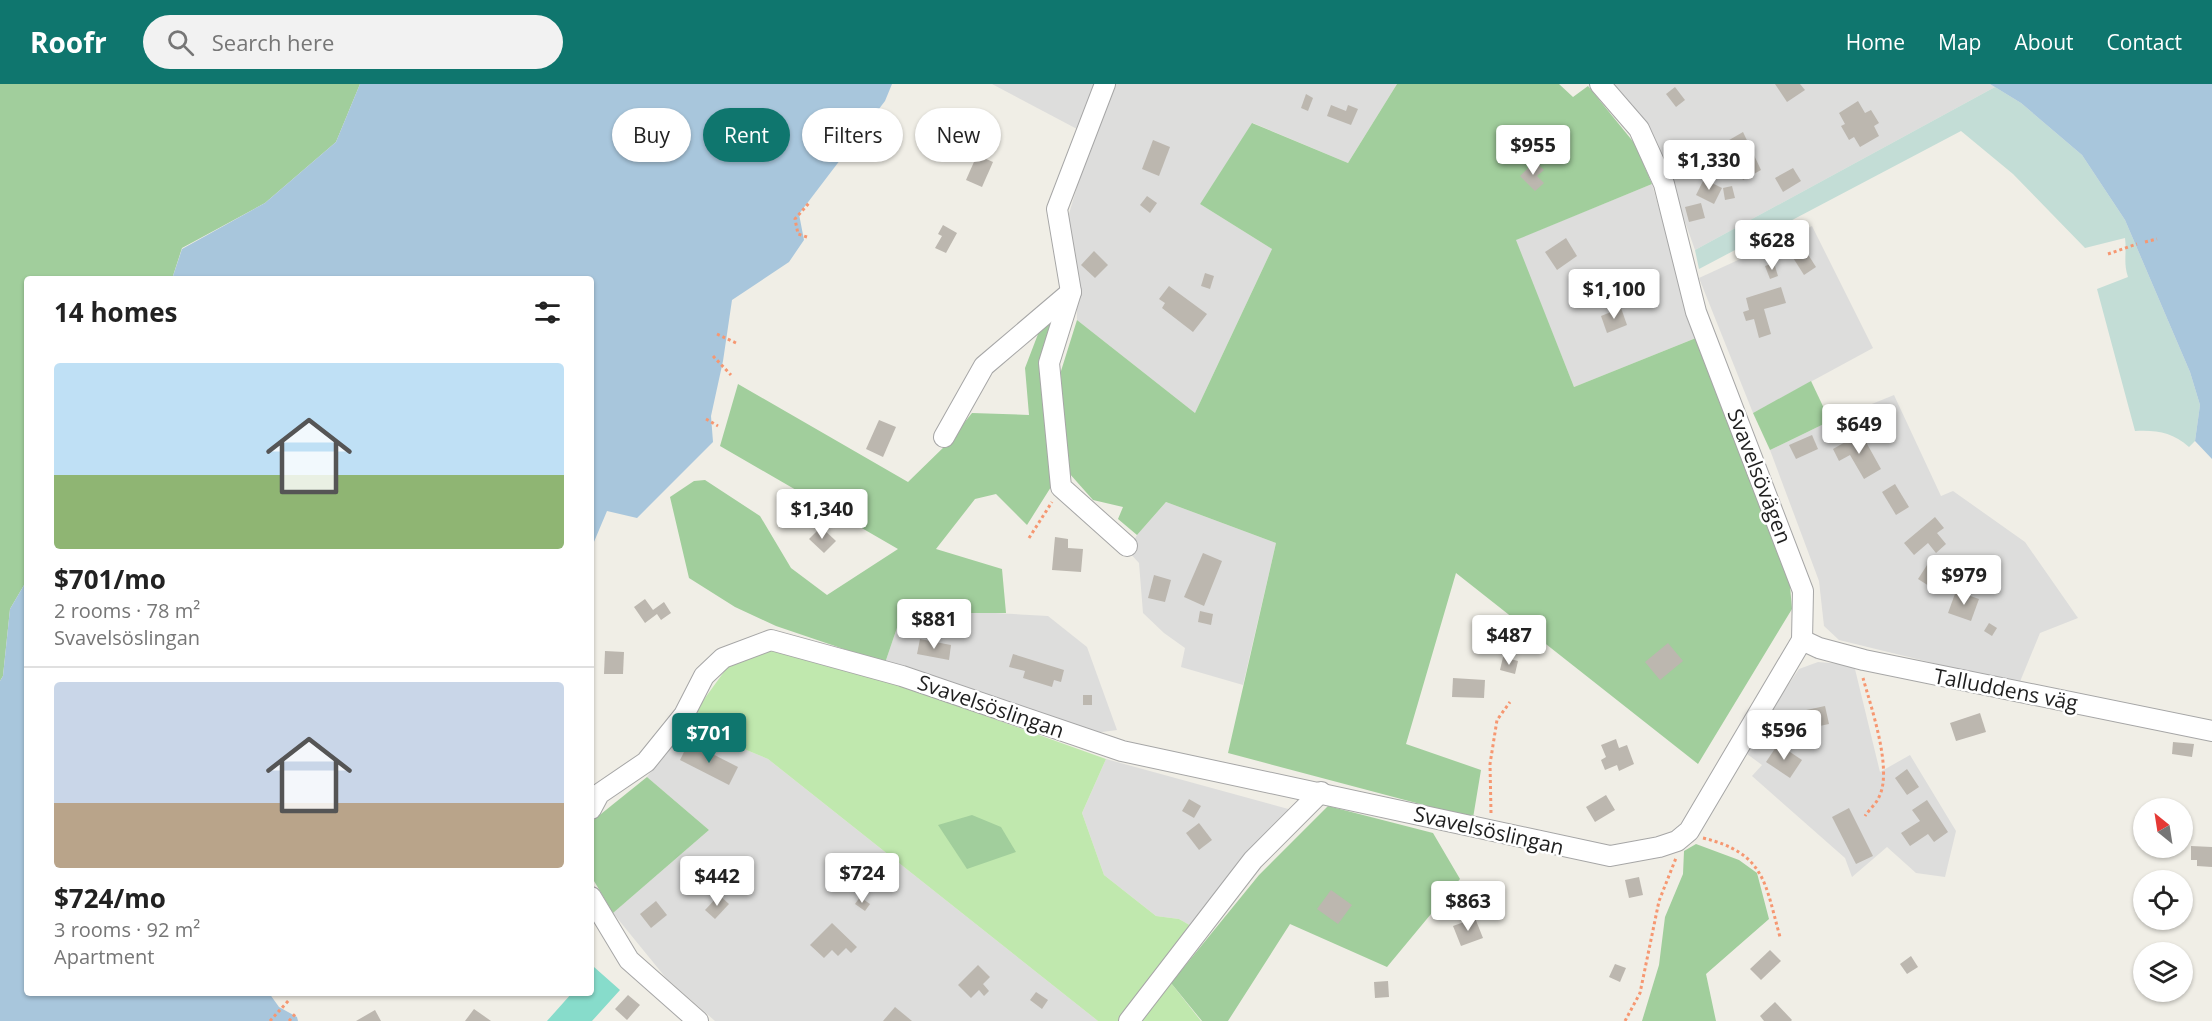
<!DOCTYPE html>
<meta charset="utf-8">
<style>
:root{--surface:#fff;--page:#f2f2f2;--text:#222;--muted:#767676;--line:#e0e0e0;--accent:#0f766e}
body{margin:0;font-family:"Open Sans",sans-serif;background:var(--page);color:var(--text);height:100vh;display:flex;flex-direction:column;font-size:22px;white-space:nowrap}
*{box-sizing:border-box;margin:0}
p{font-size:20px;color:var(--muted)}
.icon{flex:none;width:33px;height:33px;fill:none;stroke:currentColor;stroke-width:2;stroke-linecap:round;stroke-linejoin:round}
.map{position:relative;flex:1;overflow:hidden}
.side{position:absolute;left:24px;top:192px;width:570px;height:720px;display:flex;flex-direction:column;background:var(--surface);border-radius:6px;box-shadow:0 2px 4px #0004}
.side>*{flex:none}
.top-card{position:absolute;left:612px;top:24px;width:570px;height:54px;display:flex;gap:12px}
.needle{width:39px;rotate:330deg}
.controls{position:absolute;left:2133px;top:714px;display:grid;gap:12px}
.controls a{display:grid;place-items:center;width:60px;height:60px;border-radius:50%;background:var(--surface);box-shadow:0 2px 4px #0004;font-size:30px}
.price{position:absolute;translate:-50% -51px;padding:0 14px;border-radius:6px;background:#fff;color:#222;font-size:20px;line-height:39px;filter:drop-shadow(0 2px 3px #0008)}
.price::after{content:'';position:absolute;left:50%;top:36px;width:18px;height:14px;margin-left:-9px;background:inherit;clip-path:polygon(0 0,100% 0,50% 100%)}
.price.current{background:var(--accent);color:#fff}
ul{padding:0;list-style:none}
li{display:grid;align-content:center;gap:12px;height:318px;padding:0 30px}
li+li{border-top:2px solid var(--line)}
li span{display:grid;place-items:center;height:186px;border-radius:6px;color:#555}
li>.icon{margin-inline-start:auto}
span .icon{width:108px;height:108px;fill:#fffc;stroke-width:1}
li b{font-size:26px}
h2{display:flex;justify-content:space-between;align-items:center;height:72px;padding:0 30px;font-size:26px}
.chip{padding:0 21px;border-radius:27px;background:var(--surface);box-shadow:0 2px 4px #0004;font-size:21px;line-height:54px}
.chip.current{background:var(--accent);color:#fff}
header{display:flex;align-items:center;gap:36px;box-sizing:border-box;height:84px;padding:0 30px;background:var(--accent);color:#fff}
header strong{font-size:28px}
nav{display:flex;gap:33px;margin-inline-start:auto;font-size:21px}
.search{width:420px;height:54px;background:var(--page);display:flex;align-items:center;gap:15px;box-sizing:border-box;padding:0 21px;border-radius:33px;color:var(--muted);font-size:22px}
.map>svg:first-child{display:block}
.residential{fill:#dddddc}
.grass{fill:#c0e8ae}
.forest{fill:#a1ce9c}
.wetland{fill:#c3ddd6}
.pitch{fill:#87dccb}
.water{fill:#a8c6dc}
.building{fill:#bcb7af}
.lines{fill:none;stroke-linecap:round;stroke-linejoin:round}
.street-casing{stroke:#a6a6a6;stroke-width:22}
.path{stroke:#f69771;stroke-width:3;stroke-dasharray:3 3;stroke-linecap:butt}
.street{stroke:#fff;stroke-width:20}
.labels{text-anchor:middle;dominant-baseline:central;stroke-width:5;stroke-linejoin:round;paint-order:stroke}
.street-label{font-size:21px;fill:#1f1f1f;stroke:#fff}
</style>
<header>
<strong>Roofr</strong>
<div class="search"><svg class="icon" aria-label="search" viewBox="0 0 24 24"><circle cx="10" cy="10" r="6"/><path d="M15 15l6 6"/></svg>Search here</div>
<nav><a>Home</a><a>Map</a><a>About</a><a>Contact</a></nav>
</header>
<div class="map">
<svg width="2212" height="937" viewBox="0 0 2212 937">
<rect width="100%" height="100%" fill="#f0eee6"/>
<g class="residential">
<path d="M992 0H1096L1077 45Z"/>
<path d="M1114 0H1397L1348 79 1253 39 1200 120 1272 165 1195 329 1077 236 1076 192 1068 133 1085 76Z"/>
<path d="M1609 0H1990L1995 3 1695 166 1660 67 1644 36Z"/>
<path d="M1652 100 1696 254 1574 303 1515 156Z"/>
<path d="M1812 142 1873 264 1753 329 1699 194Z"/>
<path d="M1894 311 1941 412 1953 407 2025 458 2078 534 2040 549 2019 600 1839 556 1824 542 1819 497 1770 366 1830 337Z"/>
<path d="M1166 418 1276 459 1243 601 1181 583 1185 564 1164 549 1143 529 1139 479 1128 467 1137 451Z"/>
<path d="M978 528 1048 532 1087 563 1117 646 1080 651 885 579 902 529Z"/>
<path d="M1818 578 1854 581 1880 688 1910 671 1956 747 1945 793 1916 789 1887 763 1852 793 1845 774 1752 692 1762 681 1743 667 1799 585Z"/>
<path d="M697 625 705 649 768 675 1098 937H715L666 894 613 829 709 746 647 693Z"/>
<path d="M1106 675 1292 726 1193 843 1179 835 1156 832 1104 791 1082 729Z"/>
</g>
<g class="grass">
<path d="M766 565 818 572 1106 675 1082 729 1104 791 1156 832 1179 835 1193 843 1118 937H1098L768 675 705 649 697 625 734 574Z"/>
<path d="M1171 899 1201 937H1140Z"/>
</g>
<g class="forest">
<path d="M0 0H360L336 58 265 119 182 164 172 195H27V496L10 525 3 592 0 597Z"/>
<path d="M1397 0H1559L1573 13 1588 2 1635 60 1652 100 1516 156 1574 303 1696 254 1789 490 1792 525 1698 680 1456 489 1406 660 1481 686 1473 734 1228 669 1276 459 1166 418 1137 451 1118 435 1123 423 1093 416 1069 389 1062 346 1061 287 1077 236 1195 329 1272 165 1200 120 1252 39 1348 79Z"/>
<path d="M1059 228 1056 395 1027 441 996 410 975 415 936 465 1002 485 1006 529H902L885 579 776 542 735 523 689 494 670 413 694 397 705 396 760 432 791 484 827 511 898 465 720 362 738 300 908 398 947 360 972 329 1029 331 1025 284 1043 237Z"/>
<path d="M1811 297 1830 337 1770 366 1753 329Z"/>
<path d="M647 693 709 746 613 829 591 792V738Z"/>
<path d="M1328 722 1433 749 1460 795 1387 883 1290 840 1228 937H1202L1171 899 1259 791Z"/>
<path d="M972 731 1001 743 1016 768 967 785 938 741Z"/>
<path d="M1696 760 1739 776 1757 789 1769 835 1706 890 1716 937H1642L1659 881 1665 833 1683 790 1684 767Z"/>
</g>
<path class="wetland" d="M1995 3 2021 19 2082 71 2125 136 2190 288 2200 321 2195 357 2189 363C2172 348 2157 346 2135 347L2097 205 2128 193C2123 178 2127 169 2125 154L2085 164 2013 90 1961 47 1699 185 1695 166Z"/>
<path class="pitch" d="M594 883 620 906 592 937H547L572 909H591V887Z"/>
<g class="water">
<path d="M360 0H892L885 17 799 130 804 156 789 178 732 216 723 277 711 332 713 358 637 434 607 427 591 465V195H172L182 165 265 119 336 58Z"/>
<path d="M1990 0H2212V375L2195 357 2200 321 2190 288 2125 136 2082 71 2021 19Z"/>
<path d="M27 496V909H269L279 923 297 933 298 937H0V597L3 592 10 525Z"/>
</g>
<g class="building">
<path d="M1775 0H1800L1805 6 1787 18Z"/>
<path d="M1675 3 1685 16 1676 23 1666 10Z"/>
<path d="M1306 10 1313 14 1308 27 1301 24Z"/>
<path d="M1858 17 1865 29 1871 26 1879 39 1874 42 1879 52 1860 63 1854 53 1849 56 1841 42 1845 40 1839 29Z"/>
<path d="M1331 21 1346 27 1348 21 1358 25 1351 41 1327 32Z"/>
<path d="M1743 48 1761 86 1743 96 1724 59Z"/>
<path d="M1153 56 1170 63 1159 92 1142 85Z"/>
<path d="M977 71 993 78 982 103 966 96Z"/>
<path d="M1535 77 1544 86 1537 92 1544 99 1535 107 1520 92Z"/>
<path d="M1793 84 1801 97 1783 108 1775 94Z"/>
<path d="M1704 95 1722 104 1714 120 1696 111Z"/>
<path d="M1732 102 1735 114 1725 116 1723 104Z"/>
<path d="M1147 112 1157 119 1150 129 1140 121Z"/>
<path d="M1701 119 1705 134 1689 138 1685 123Z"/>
<path d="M943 141 957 149 946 169 935 164 942 152 938 150Z"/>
<path d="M1566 154 1577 172 1557 186 1545 168Z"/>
<path d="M1802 161 1816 183 1804 191 1790 169Z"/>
<path d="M1094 167 1108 181 1095 194 1081 181Z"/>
<path d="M1774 179 1778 192 1770 195 1765 182Z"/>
<path d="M1205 189 1214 192 1210 205 1201 202Z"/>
<path d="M1631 198 1636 211 1623 216 1618 202Z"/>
<path d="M1169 202 1207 230 1193 248 1162 224 1165 219 1159 215Z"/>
<path d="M1781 203 1786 219 1764 225 1771 250 1759 254 1754 235 1746 237 1743 228 1749 226 1746 214Z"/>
<path d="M1621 224 1627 241 1607 249 1601 232Z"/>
<path d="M879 336 896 343 883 373 866 365Z"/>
<path d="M1861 349 1881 385 1864 395 1850 371 1839 377 1833 365Z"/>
<path d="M1812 351 1818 365 1796 375 1789 361Z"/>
<path d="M1895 400 1909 423 1896 431 1882 408Z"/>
<path d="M1935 433 1944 444 1937 449 1946 460 1936 469 1928 459 1914 471 1904 459Z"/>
<path d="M821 443 836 457 824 469 809 455Z"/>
<path d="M1055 453 1068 455V464L1083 465 1081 488 1052 486Z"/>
<path d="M1203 469 1222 477 1204 522 1184 513Z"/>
<path d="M1931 475 1942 482 1929 502 1918 495Z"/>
<path d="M1154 491 1171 496 1165 518 1148 514Z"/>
<path d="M1956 507 1979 515 1971 537 1948 529Z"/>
<path d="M645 515 653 526 664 518 671 529 661 536 657 530 645 539 634 523Z"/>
<path d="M1200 527 1213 530 1211 541 1198 538Z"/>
<path d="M1989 539 1997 544 1992 552 1984 547Z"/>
<path d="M920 555 951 561 949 576 917 570Z"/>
<path d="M1668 559 1683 577 1660 596 1645 578Z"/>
<path d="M605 567 624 568 623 590H604Z"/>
<path d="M1013 570 1064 586 1061 598 1054 596 1052 603 1023 594 1025 587 1009 583Z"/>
<path d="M1503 573 1518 577 1515 590 1500 586Z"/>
<path d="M1453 594 1485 596 1484 614 1452 613Z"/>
<rect x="1083" y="611" width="9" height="10"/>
<path d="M1825 622 1829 640 1801 646 1797 628Z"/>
<path d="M1980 629 1986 648 1956 657 1950 639Z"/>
<path d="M1616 655 1619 664 1627 661 1634 680 1619 687 1617 681 1605 686 1601 676 1606 673 1601 661Z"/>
<path d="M689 658 738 683 729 701 680 676Z"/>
<path d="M2173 658 2194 660 2192 673 2172 670Z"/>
<path d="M1778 660 1802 676 1790 694 1766 678Z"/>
<path d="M1907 685 1919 703 1907 711 1895 694Z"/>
<path d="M1606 711 1615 726 1595 738 1586 723Z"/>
<path d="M1189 715 1201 722 1194 734 1182 727Z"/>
<path d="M1927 716 1948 748 1934 758 1928 750 1910 762 1901 749 1920 737 1912 726Z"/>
<path d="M1849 724 1873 772 1856 780 1832 733Z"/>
<path d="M1199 739 1212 756 1199 766 1186 749Z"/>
<path d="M2191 762 2212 763V783L2197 782V776H2191Z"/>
<path d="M1639 793 1643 811 1629 814 1625 796Z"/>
<path d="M1331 806 1352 821 1338 840 1317 825Z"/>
<path d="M719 811 729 820 715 835 705 826Z"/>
<path d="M860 813 870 820 865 827 855 820Z"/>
<path d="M656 817 667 831 651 844 640 830Z"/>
<path d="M1475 834 1483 854 1461 862 1453 842Z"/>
<path d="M832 839 857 863 851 869 846 864 838 872 832 866 824 874 810 861Z"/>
<path d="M1770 866 1781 877 1761 896 1750 885Z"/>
<path d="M1911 872 1918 883 1907 890 1900 880Z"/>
<path d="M1615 880 1626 884 1620 898 1609 893Z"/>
<path d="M978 881 990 893 983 900 989 907 984 912 979 906 971 914 958 901Z"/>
<path d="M1388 897 1389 913 1375 914 1374 898Z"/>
<path d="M1036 908 1048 916 1042 925 1030 916Z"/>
<path d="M628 911 640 921 627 936 615 925Z"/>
<path d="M1775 918 1792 936 1791 937H1764L1760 932Z"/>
<path d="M895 923 912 937H883Z"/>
<path d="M474 925 491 937H465Z"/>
<path d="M375 926 381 937H356Z"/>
</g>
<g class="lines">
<g class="street-casing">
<g id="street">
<path d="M1105 0 1057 125 1071 208 1049 279 1061 403 1127 462"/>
<path d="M944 353 984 282 1071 208"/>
<path d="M1802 556 1819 564 1864 576 2212 647"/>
<path d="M591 725 599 710 646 678 684 631 704 592 723 574 771 556 902 592 1122 667 1610 772 1659 763 1677 757 1689 747 1802 556 1803 507 1696 228 1664 100 1639 45 1600 0"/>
<path d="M591 813 629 876 698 937"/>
<path d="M1129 937 1253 776 1321 708"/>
</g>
</g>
<g class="path">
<path d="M807 153 798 150 795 135 810 118"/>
<path d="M2145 158 2157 155"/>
<path d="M2108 170 2137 160"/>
<path d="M717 250 736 259"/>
<path d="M713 272 731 291"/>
<path d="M706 335 718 342"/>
<path d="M1029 454 1052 418"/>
<path d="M1863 594C1871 623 1893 686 1879 713 1876 720 1869 726 1865 732"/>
<path d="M1491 729 1490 680 1497 636 1510 618"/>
<path d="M1703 754C1765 769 1765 799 1780 853"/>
<path d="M270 937 289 916"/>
<path d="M289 937 297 928"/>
<path d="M1625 937 1640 909 1659 817 1676 774"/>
</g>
<use href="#street" class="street"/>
</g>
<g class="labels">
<g class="street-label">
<text transform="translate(1760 392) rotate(69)">Svavelsövägen</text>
<text transform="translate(2006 605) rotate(11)">Talluddens väg</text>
<text transform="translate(991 622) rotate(19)">Svavelsöslingan</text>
<text transform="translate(1489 746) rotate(13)">Svavelsöslingan</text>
</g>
</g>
</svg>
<div class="controls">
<a><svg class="needle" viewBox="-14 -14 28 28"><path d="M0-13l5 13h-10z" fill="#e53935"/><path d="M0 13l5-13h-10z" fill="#767676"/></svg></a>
<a><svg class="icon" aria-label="locate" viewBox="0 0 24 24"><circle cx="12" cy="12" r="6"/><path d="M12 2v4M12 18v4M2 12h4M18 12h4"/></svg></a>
<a><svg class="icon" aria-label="layers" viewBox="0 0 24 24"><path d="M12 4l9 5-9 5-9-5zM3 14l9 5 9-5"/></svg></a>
</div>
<b class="price" style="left:1533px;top:92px">$955</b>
<b class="price" style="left:1709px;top:107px">$1,330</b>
<b class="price" style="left:1772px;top:187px">$628</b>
<b class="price" style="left:1614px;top:236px">$1,100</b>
<b class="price" style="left:1859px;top:371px">$649</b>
<b class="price" style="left:822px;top:456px">$1,340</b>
<b class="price" style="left:1964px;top:522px">$979</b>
<b class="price" style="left:934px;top:566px">$881</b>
<b class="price" style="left:1509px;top:582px">$487</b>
<b class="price" style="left:1784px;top:677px">$596</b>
<b class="price current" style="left:709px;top:680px">$701</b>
<b class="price" style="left:862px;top:820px">$724</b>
<b class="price" style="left:717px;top:823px">$442</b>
<b class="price" style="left:1468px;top:848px">$863</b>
<div class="top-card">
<a class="chip">Buy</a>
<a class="chip current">Rent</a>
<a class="chip">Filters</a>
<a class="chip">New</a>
</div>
<section class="side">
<h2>14 homes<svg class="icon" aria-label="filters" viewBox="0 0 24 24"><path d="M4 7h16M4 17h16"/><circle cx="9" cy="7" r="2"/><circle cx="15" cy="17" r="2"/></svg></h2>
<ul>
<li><span style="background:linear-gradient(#bfe0f5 60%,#8fb573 0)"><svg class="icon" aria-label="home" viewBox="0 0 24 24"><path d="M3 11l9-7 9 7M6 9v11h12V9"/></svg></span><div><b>$701/mo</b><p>2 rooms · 78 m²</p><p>Svavelsöslingan</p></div></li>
<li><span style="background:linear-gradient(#c9d6e8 65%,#b9a48a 0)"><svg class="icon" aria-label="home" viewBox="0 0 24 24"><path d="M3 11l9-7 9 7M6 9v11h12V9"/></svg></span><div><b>$724/mo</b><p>3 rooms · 92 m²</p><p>Apartment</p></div></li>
</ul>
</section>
</div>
